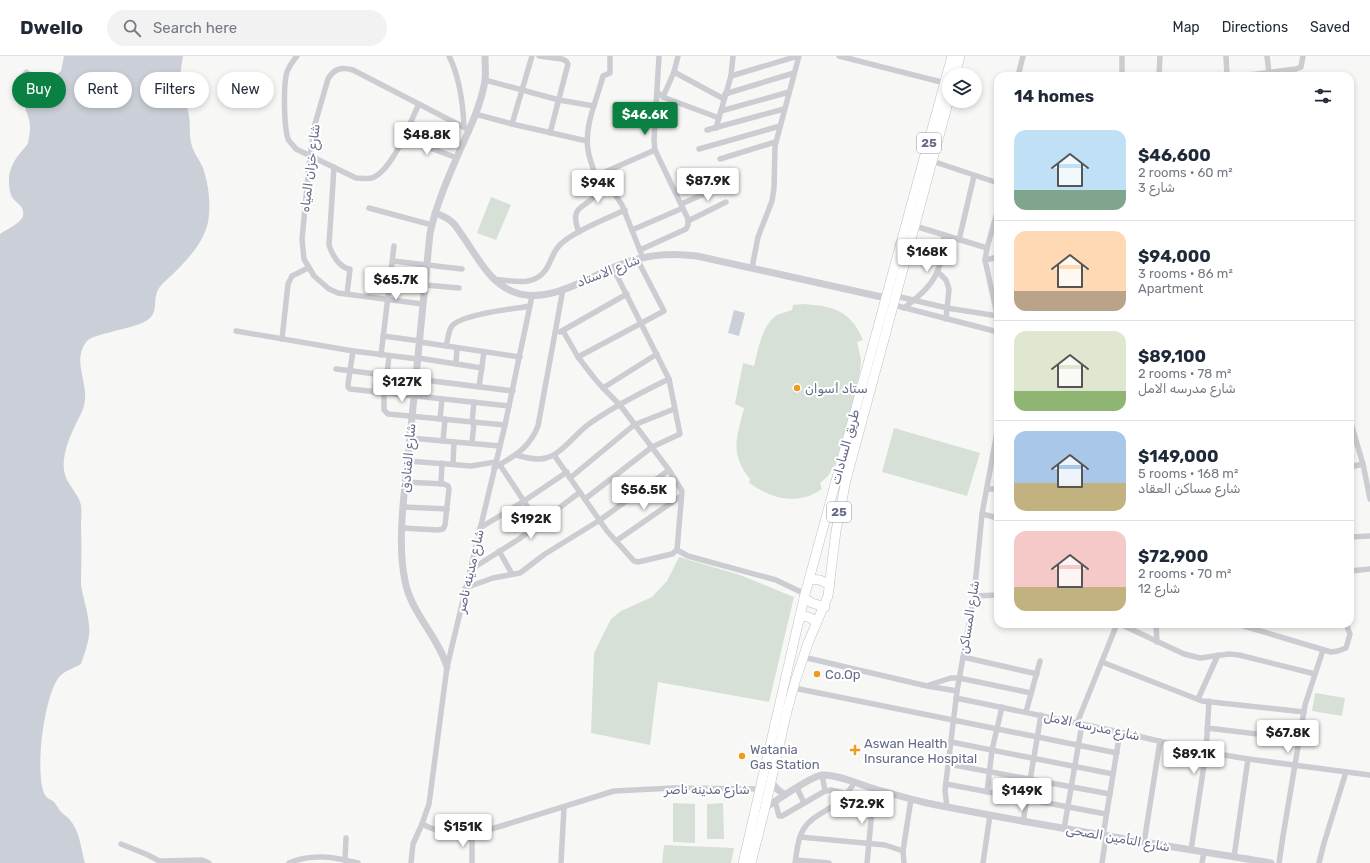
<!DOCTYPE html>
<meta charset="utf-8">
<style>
:root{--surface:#fff;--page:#f2f2f3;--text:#1f2937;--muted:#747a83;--line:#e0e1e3;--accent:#0b8043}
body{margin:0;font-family:Rubik,Vazirmatn,sans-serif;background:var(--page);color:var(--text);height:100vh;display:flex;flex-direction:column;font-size:15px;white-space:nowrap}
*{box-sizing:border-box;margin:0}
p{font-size:13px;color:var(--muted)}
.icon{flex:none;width:22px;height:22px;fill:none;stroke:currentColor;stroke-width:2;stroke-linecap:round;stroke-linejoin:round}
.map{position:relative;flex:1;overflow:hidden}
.panel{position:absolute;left:994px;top:16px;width:360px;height:556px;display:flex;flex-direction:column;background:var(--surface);border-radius:12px;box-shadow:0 2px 6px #0003}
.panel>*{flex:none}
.guide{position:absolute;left:12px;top:16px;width:380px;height:36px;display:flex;gap:8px}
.fabs{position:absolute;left:942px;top:12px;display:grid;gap:8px}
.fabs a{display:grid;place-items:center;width:40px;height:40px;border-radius:50%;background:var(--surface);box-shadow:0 2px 6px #0003;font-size:20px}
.price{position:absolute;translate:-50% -34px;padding:0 9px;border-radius:4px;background:#fff;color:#222;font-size:13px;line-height:26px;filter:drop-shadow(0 1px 2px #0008)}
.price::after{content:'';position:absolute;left:50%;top:24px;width:12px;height:9px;margin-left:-6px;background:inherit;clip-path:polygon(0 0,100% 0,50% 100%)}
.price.active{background:var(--accent);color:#fff}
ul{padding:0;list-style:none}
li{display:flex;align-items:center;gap:12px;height:100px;padding:0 20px}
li+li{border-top:1px solid var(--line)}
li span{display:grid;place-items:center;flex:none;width:112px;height:80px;border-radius:12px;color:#555}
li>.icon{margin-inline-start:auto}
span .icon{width:48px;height:48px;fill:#fffc;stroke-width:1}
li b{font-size:17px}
h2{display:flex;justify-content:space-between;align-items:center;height:48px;padding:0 20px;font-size:17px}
.chip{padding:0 14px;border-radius:18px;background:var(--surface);box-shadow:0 2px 6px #0003;font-size:14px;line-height:36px}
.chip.active{background:var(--accent);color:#fff}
header{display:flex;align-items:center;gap:24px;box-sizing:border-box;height:56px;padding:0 20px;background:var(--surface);border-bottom:1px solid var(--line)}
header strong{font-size:19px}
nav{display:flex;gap:22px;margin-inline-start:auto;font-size:14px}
.search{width:280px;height:36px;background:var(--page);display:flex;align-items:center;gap:10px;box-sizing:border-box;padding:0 14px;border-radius:22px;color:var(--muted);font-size:15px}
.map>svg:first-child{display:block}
.green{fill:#d6e0d6}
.water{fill:#cbcfd7}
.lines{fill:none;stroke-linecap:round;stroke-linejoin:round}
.primary-casing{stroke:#bebfc5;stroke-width:10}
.minor{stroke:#cccdd2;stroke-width:5.5}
.tertiary{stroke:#cccdd2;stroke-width:7}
.primary{stroke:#fff;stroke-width:9}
.poi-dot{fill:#ef9b1e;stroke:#fff;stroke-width:1.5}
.labels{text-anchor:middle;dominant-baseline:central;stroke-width:4;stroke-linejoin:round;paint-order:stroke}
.shield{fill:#fff;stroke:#9397ac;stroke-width:1}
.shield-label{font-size:12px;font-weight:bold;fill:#656b88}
.street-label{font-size:13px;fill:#656b88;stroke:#fff}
.poi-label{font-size:13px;fill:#656b88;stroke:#fff;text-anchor:start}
</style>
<header>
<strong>Dwello</strong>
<div class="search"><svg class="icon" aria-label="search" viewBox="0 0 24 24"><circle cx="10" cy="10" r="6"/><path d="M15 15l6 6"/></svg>Search here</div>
<nav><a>Map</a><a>Directions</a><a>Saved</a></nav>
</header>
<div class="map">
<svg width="1370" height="807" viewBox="0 0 1370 807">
<rect width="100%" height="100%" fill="#f7f8f5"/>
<g class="green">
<path d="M491 141 511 149 496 184 477 177Z"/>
<path d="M804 248C834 250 851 255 863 284L857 286 861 304 860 316 839 401 828 420 820 427 822 433C797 450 773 443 749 427L750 423C729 397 737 381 744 352L735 348 743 307 754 310C758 294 762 269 777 259 782 257 787 256 792 254L793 249Z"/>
<path d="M894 372 980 397 967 440 882 416Z"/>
<path d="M679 501 740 519 794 541 769 646 658 626 650 689 591 677 594 597 611 563 621 555 652 541 667 525Z"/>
<path d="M1315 637 1345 642 1342 660 1312 655Z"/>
<path d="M673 747 695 748V787L673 786Z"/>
<path d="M723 747 724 783H707V748Z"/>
<path d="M664 789 734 792 731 807H662Z"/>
</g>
<g class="water">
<path d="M64 0H183C181 12 179 25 182 36 184 44 188 52 189 60 191 72 188 79 193 93 196 101 202 107 204 115 209 131 211 150 208 166 204 186 188 203 174 217 169 222 163 226 159 232 151 245 161 258 144 266 131 273 93 278 87 285 72 304 87 323 85 344 84 354 79 361 75 370 69 382 62 400 64 414 65 427 78 436 81 449 82 456 81 464 81 471 82 490 81 510 81 529 83 542 88 555 89 569 91 581 85 596 81 608 74 612 65 615 60 620 44 637 34 719 45 739 47 743 51 743 54 746 57 749 58 753 61 756 64 759 68 761 70 764 80 775 81 794 85 807H0V178C6 174 23 166 23 159 25 149 14 147 11 139 9 134 9 127 9 121 10 112 15 103 21 96 23 93 27 90 28 87 29 82 30 76 30 71 30 53 8 29 26 13L42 23 55 20 61 15Z"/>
<path d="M734 254 745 257 739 280 728 277Z"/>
</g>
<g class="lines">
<g class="primary-casing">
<g id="primary">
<path d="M955 19 960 0"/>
<path d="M809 523 820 524 830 529"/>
<path d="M804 542 812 547 825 551"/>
<path d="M799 562C806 559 812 561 816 567"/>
<path d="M743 807 804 542 952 0"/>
<path d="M751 807 765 752 787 655 795 626 808 587 828 540 836 475 846 424 949 43"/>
</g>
</g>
<g class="minor">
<path d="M297 0C293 5 289 10 287 16 283 28 284 71 288 83 290 87 293 89 296 93L356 122C361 122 367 123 372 122 393 114 409 68 419 48"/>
<path d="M449 0C460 22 463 47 464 71"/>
<path d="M539 0 562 3 566 5 568 8 550 77"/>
<path d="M839 0 945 27"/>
<path d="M1226 0 1227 20"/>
<path d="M1267 0 1269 17"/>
<path d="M674 16 724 43"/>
<path d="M731 20 798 0"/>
<path d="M1018 20 1023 0"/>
<path d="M1122 20V0"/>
<path d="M1159 20 1160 0"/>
<path d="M1242 20 1296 13 1301 11 1303 0"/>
<path d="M485 24 559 44 594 50"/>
<path d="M657 36 663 41 719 62"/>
<path d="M725 38 794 17"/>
<path d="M663 41 674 16 678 0"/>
<path d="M721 55 789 36"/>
<path d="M475 58 512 68 587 85"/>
<path d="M512 68 532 0"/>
<path d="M716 72 731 20 733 0"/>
<path d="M707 74 784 53"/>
<path d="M403 82 457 102"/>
<path d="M699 93 780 70"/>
<path d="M720 103 775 86"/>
<path d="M932 105 998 127"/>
<path d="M334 111 329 189C332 198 339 212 350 213L347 238"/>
<path d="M601 117 622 149 641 197"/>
<path d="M598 119 655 94"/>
<path d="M681 148 718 132 734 135"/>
<path d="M369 152 432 169"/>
<path d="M998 153 987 192 985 204 998 263"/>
<path d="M688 165 726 146"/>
<path d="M915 170 987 192"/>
<path d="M632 174 683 152"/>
<path d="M579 176C566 144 594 154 596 133 598 119 590 108 588 94 584 69 597 44 603 20L610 17V0"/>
<path d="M959 184 974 120"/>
<path d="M640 194 686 173 688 169V163L655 94 654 84 659 0"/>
<path d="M985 204 998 201"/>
<path d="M393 205 462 213"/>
<path d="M752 212 758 181 772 145 774 132 775 90 799 0"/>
<path d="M937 215 946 224 949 233 946 263"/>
<path d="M493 223C513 225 537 232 548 210 554 198 555 191 567 183 584 171 606 163 625 154"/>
<path d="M425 229 459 232"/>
<path d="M896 240 947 252 998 260"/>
<path d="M423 248 338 237 329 233 314 220 304 203 302 183 310 100 315 68 328 23C334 12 342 11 353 14L469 74"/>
<path d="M894 249 998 276"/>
<path d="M904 252C919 240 935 228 940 208 942 199 943 189 944 179"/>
<path d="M236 275 353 295 418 303"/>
<path d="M563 275 578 301 664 255 637 203"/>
<path d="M560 276 627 238"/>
<path d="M383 280 420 285"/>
<path d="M282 283 288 228 292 220 308 212"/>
<path d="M420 286 520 301"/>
<path d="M446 290C448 284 448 275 452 270 462 258 514 253 530 250"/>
<path d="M353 295 348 328V331L350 333 509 350"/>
<path d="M381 299 394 190"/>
<path d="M578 301 595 323 603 332 657 298"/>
<path d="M418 302 482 312"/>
<path d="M456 308 457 292"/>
<path d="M336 313 513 335"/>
<path d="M387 319 389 300"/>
<path d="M479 331 484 296"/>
<path d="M603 332 620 349 669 414 682 435 677 494 688 500 776 524 805 538"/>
<path d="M374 336 377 318"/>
<path d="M384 337V354L388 358 505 369"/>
<path d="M440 363 442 343"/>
<path d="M1350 364 1363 408 1370 443"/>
<path d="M472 366 474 346"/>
<path d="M410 382 500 390"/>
<path d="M443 385 445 363"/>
<path d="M472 387 474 366"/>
<path d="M516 399C525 401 536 405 546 402 561 399 576 377 589 368 614 350 642 336 669 323"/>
<path d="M554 399 607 475 634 505 638 506 672 498 677 494"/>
<path d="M408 405 471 410 496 406"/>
<path d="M453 408 454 386"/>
<path d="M500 409 539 468"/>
<path d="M1350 411 1363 408"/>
<path d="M494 412C514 400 529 393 538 370L563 233"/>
<path d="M570 422 634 369 674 353"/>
<path d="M441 428 442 407"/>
<path d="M987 433H998"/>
<path d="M585 443 652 391 680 378 669 323 613 212"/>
<path d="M404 451 447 453"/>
<path d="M982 458 998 462"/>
<path d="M402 472 438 474 443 473 445 469 449 433 448 430 444 428 405 426"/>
<path d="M480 472 524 445 567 416"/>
<path d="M1350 481 1370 480"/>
<path d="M616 485 681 440"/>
<path d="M499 495 512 518"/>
<path d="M470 514 519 483 580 436"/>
<path d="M1350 515 1370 513"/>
<path d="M465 532 493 522 520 517 545 498 600 464 669 414"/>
<path d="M974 540 998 539"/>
<path d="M1120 568 1184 598 1200 602 1229 598 1239 599 1315 618"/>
<path d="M1156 568 1157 586"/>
<path d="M1237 568 1331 596 1338 595 1346 592 1350 578 1346 568"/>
<path d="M803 601 927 630 957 635"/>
<path d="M963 601 1037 618"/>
<path d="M1102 606 1202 645 1304 656"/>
<path d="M929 629 951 622H959L1031 637"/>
<path d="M794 632 1117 697"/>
<path d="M956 642 1120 676 1206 696 1248 703 1370 719"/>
<path d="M1198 643 1218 599"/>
<path d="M1026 656 1040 605"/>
<path d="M1077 667 1117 568"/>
<path d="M1207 672 1299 683"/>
<path d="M951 686 1113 718"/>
<path d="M948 708 1110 738"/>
<path d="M822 719 825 735"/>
<path d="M946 728 1106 758"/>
<path d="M797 732 804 747"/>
<path d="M987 736 992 694 1002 651"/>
<path d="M775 745 779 760H782L825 735 831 734 847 738"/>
<path d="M947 751 945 734 957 635 974 540 982 458 998 371"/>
<path d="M1023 766 1041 659"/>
<path d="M422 768C443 779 462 779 485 775L614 735 673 732 761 733"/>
<path d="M1064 773 1082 668"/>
<path d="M1103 780 1120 676"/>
<path d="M800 781 885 789 903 795 904 807"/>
<path d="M1144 787 1160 685"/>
<path d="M121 788 148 799 163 807"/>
<path d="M1191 794 1206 696 1209 645"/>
<path d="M903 795 911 743"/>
<path d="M1234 801 1248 703"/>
<path d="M345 804 346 782"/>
<path d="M796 804 829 807"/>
<path d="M162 805 202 804 209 807"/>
<path d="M289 807C312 797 334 801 358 807"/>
<path d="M411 807 413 788 422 768 429 748 447 611 505 369 532 240"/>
<path d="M472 807V777"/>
<path d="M561 807 564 751"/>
<path d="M795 807C797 796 797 784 803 774 811 760 828 755 839 746 846 740 850 733 855 726"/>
<path d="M867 807 874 733"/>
<path d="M983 807 990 759"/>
<path d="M1102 807 1106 780"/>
<path d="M1202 807 1204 796"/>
<path d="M1279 807 1283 780 1305 649 1323 594"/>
<path d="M1319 807 1324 787 1346 716"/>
</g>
<g class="tertiary">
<path d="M435 157C441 159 448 162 453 167 457 171 460 177 464 182 478 202 490 227 514 236 552 251 597 214 634 204 655 198 675 197 697 200L886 242"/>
<path d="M447 611C438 580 411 557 405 525 396 482 406 426 410 382 417 314 423 245 430 177 437 145 451 115 464 85 473 66 482 45 485 24 486 17 485 8 485 0"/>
<path d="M771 725 777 733 785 739"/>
<path d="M765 752C776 745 811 720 822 719 837 718 860 729 875 733 892 738 910 743 927 747 1041 770 1156 788 1271 807"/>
</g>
<use href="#primary" class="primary"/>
</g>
<g class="poi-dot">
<circle cx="797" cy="332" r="4"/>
<circle cx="817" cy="618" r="4"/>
<path d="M853 688h4v4h4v4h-4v4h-4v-4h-4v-4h4z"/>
<circle cx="742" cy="700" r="4"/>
</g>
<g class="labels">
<g class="shield">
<rect x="917" y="77" width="24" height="20" rx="3"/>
<rect x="827" y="446" width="24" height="20" rx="3"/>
</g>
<g class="shield-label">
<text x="929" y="87">25</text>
<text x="839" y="456">25</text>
</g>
<g class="street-label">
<text transform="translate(310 112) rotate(-83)">شارع خزان المياه</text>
<text transform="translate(608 215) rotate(-21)">شارع الاستاد</text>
<text transform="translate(845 391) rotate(-75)">طريق السادات</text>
<text transform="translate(408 402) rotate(-85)">شارع الفنادق</text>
<text transform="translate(470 515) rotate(-77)">شارع مدينه ناصر</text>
<text transform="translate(969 561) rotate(-81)">شارع المساكن</text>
<text transform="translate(1092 670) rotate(12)">شارع مدرسه الامل</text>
<text x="707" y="733">شارع مدينه ناصر</text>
<text transform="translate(1118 782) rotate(10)">شارع التأمين الصحى</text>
</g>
<g class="poi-label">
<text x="805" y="332">ستاد أسوان</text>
<text x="825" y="618">Co.Op</text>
<text x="864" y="687">Aswan Health<tspan x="864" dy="15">Insurance Hospital</tspan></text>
<text x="750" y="693">Watania<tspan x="750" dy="15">Gas Station</tspan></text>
</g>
</g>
</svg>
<div class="fabs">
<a><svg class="icon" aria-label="layers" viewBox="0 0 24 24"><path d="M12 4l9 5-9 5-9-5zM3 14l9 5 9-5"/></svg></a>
</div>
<b class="price active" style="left:645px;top:80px">$46.6K</b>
<b class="price" style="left:427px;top:100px">$48.8K</b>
<b class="price" style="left:708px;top:146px">$87.9K</b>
<b class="price" style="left:598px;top:148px">$94K</b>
<b class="price" style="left:927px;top:217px">$168K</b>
<b class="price" style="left:396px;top:245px">$65.7K</b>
<b class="price" style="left:402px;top:347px">$127K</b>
<b class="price" style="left:644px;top:455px">$56.5K</b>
<b class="price" style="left:531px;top:484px">$192K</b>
<b class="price" style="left:1288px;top:698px">$67.8K</b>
<b class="price" style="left:1194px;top:719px">$89.1K</b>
<b class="price" style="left:1022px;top:756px">$149K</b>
<b class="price" style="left:862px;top:769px">$72.9K</b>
<b class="price" style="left:463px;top:792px">$151K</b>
<div class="guide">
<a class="chip active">Buy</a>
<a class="chip">Rent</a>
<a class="chip">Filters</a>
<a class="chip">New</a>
</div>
<section class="panel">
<h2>14 homes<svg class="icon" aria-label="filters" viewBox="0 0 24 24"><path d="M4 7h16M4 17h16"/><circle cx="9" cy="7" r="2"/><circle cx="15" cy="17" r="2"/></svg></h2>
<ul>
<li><span style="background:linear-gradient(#bfe0f5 75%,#7fa58c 0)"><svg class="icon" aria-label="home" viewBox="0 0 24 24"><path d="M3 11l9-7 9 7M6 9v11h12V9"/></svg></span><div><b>$46,600</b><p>2 rooms · 60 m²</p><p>شارع 3</p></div></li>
<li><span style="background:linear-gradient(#ffd9b3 75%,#b9a48a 0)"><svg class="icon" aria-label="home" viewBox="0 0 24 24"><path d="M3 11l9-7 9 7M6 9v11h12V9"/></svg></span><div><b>$94,000</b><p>3 rooms · 86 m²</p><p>Apartment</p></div></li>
<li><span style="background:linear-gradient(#dfe7d0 75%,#8fb573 0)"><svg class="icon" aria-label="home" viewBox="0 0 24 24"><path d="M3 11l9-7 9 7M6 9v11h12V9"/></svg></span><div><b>$89,100</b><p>2 rooms · 78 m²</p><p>شارع مدرسه الامل</p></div></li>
<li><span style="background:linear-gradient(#a9c7e8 65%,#c2b280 0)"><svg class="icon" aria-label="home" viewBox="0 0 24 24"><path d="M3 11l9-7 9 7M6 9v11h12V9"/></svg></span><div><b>$149,000</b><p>5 rooms · 168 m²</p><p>شارع مساكن العقاد</p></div></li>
<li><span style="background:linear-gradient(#f6c9c9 70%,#c2b280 0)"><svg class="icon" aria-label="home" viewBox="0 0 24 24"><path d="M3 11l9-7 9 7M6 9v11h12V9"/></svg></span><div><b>$72,900</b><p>2 rooms · 70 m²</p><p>شارع 12</p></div></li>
</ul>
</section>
</div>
